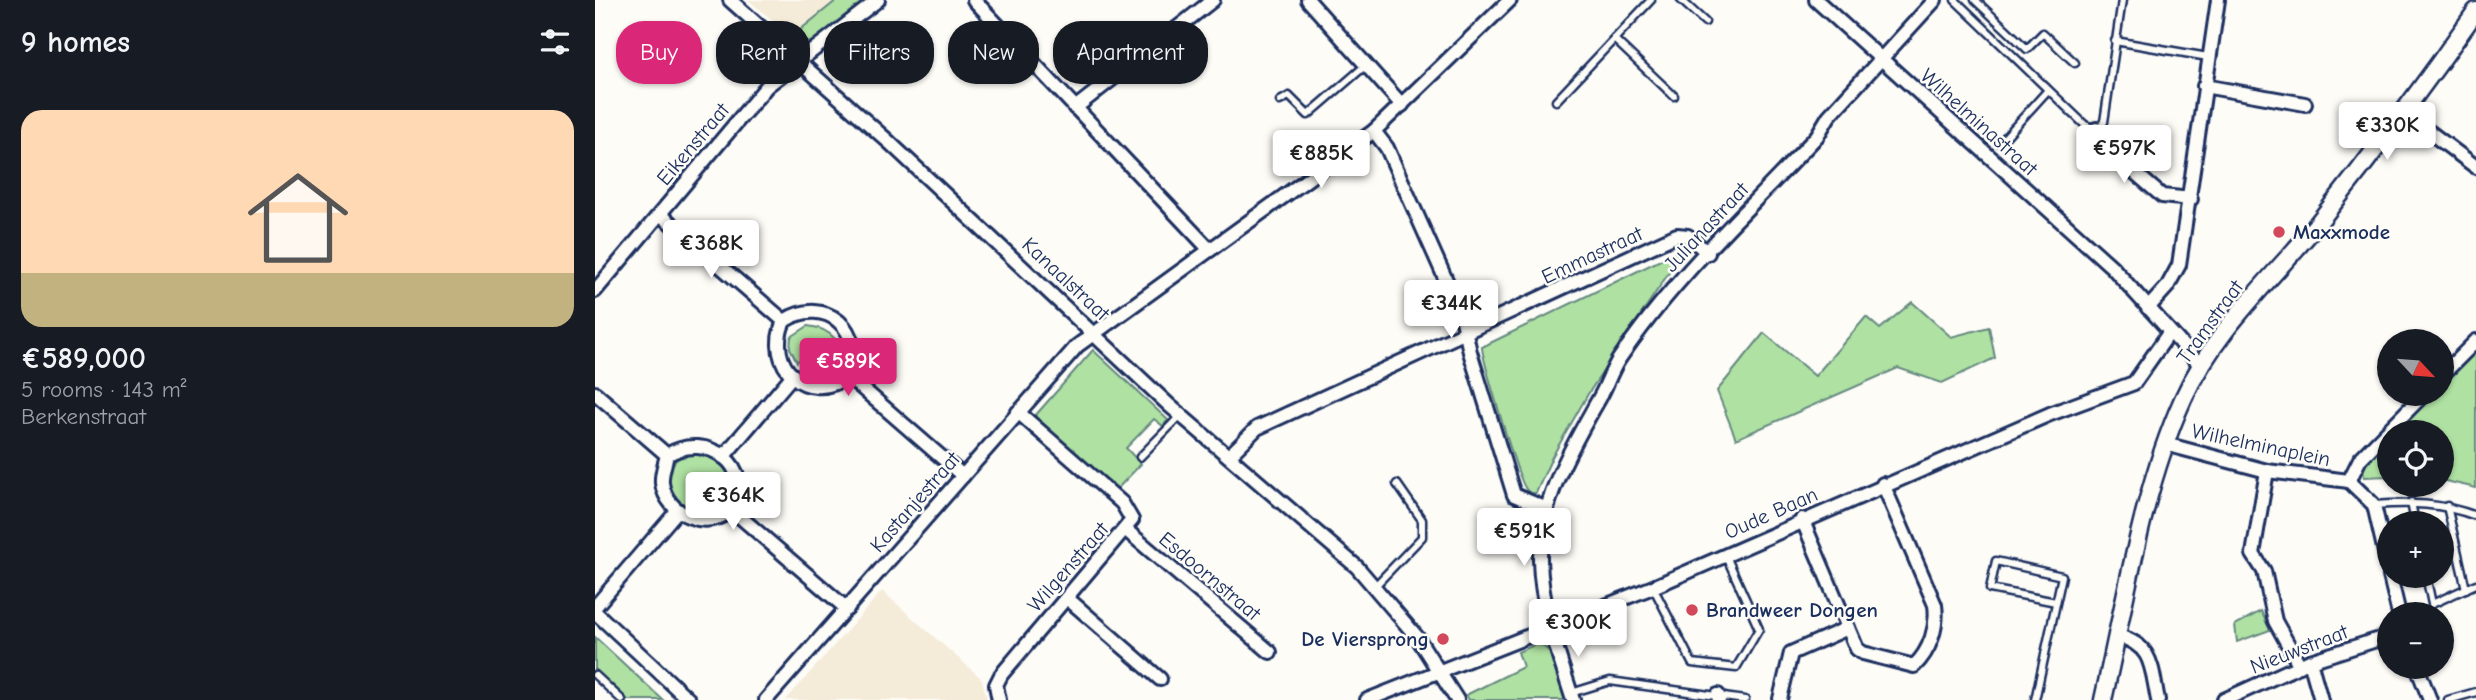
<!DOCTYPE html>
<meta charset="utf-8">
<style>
:root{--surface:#171b24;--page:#242831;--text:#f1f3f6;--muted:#9ea1a6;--line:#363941;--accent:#db2777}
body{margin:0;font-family:"Comic Neue",sans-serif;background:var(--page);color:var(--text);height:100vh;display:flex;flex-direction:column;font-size:26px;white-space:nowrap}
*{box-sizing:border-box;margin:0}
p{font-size:23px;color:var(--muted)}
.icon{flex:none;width:38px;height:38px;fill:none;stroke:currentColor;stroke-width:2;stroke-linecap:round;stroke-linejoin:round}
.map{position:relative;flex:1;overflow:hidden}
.details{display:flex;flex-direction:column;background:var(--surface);width:595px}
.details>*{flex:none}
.guide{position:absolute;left:21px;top:21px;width:665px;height:63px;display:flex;gap:14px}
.needle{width:46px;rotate:116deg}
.controls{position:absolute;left:1782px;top:329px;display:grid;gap:14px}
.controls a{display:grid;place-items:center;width:77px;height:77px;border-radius:50%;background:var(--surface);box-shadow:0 2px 5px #0004;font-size:35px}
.price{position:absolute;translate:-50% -60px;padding:0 16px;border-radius:7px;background:#fff;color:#222;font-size:23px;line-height:46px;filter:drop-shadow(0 2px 4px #0008)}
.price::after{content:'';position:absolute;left:50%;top:42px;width:21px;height:16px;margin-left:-10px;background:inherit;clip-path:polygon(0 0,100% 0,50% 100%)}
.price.active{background:var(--accent);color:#fff}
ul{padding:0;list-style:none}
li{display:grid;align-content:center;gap:14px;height:371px;padding:0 21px}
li+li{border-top:2px solid var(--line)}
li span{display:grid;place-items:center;height:217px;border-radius:21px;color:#555}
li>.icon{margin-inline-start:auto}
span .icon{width:126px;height:126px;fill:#fffc;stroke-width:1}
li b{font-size:30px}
h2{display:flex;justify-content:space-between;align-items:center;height:84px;padding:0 21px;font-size:30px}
.chip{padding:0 24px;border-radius:28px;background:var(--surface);box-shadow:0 2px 5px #0004;font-size:24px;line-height:63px}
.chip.active{background:var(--accent);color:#fff}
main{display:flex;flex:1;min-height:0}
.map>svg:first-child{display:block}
.built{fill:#f5ebd9}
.green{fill:#afe1a2;stroke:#658880;stroke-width:2}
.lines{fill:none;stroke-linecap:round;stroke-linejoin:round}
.service-casing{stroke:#1b2f5e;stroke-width:11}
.minor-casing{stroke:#1b2f5e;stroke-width:18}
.tertiary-casing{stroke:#1b2f5e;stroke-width:21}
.service{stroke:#fdfcf7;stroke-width:6}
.minor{stroke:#fdfcf7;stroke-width:12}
.tertiary{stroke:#fdfcf7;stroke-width:16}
.poi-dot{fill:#d1495b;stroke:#fdfcf7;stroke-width:2.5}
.labels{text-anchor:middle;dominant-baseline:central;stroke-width:5;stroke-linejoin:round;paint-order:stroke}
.street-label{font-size:21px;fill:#1b2f5e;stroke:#fdfcf7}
.poi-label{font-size:21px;font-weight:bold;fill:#1b2f5e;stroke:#fdfcf7;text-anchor:start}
</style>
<main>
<section class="details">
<h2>9 homes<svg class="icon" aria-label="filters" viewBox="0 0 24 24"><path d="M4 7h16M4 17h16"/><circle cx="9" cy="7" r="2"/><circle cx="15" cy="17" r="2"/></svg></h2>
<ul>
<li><span style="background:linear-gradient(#ffd9b3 75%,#c2b280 0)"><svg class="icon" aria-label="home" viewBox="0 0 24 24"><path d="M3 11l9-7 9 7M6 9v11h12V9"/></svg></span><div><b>€589,000</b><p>5 rooms · 143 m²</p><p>Berkenstraat</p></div></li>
</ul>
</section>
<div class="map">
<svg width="1881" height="700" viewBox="0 0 1881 700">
<rect width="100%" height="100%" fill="#fdfcf7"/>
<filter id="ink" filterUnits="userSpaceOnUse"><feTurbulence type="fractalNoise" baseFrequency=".0143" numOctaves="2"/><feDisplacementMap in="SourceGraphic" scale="14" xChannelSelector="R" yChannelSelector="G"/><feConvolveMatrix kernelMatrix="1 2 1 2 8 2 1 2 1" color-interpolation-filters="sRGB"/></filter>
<g filter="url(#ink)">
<g class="built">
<path d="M153 0H244L196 35Z"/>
<path d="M287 591 387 679 392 700H191Z"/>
</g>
<g class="green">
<path d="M242 0H270L216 44 200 34Z"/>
<path d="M1086 250 1087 253 993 394 957 457 941 493C936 493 935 494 931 489 924 482 887 358 887 347Z"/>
<path d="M1317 302 1356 337 1394 327 1400 358 1347 383 1303 368 1141 439 1122 391 1169 333 1220 376 1271 317 1285 329Z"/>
<path d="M213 326C234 328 255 345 241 367L221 369 204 360 202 362 195 348 196 337Z"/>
<path d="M498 350 573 420 568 426 559 419 531 448 546 464 521 490 439 417Z"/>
<path d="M1881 352V488L1846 480V432H1801L1839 394H1846V387Z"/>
<path d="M1794 440V476L1769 477 1768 465Z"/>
<path d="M96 451C183 468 111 560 74 487 71 467 79 458 96 451Z"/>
<path d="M1666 611 1675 630 1642 642 1640 625Z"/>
<path d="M0 637 68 700H33L0 669Z"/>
<path d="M944 643 954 651 970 700H874L871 695 928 667 923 652Z"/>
</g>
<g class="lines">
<g class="service-casing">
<g id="service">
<path d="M1086 0 1110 22"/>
<path d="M1360 0 1490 125 1501 129 1509 122 1527 0"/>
<path d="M1380 0 1432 49 1448 33 1480 63"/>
<path d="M1019 39 1079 96"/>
<path d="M1520 41 1613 57"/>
<path d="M685 101 694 96 713 115 771 65"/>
<path d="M961 101 1056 0"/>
<path d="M1405 143 1453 90"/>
<path d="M545 457 585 416"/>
<path d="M1816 502 1820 523"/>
<path d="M1779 505C1816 502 1846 503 1881 516"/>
<path d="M1852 506 1871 589"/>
<path d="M1831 576 1837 604 1881 584"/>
<path d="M780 586 827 537V520L802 484"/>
<path d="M1058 587 1097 663 1141 668 1164 629 1131 556"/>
<path d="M0 675 27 700"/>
<path d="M976 693 1015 681 1150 700"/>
<path d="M1440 700 1467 576 1401 561 1395 589 1461 602"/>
<path d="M1853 700 1881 692"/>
</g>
</g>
<g class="minor-casing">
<g id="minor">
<path d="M135 0 294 142 575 406 762 567 822 637 862 700"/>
<path d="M379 0 615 250"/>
<path d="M713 0 807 105"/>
<path d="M1221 0 1517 267 1606 366"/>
<path d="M1609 86 1710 104"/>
<path d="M480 108 618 0"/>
<path d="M1808 112 1881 167"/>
<path d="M1501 129V139L1567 196 1596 199"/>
<path d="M779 131 792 148 867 316 875 352 919 495 952 509"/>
<path d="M65 214 189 321"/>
<path d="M0 291 172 86 283 0"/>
<path d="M1553 308 1572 287 1584 265 1623 0"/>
<path d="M253 376C212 406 169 365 189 321 231 294 272 331 253 376L368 476"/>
<path d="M1846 376 1881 341"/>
<path d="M0 393 72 455"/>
<path d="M1570 444 1672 471 1754 481 1765 459 1829 394"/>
<path d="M634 456 662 428 1082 235 1093 236 1113 253"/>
<path d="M128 457 198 375"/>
<path d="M1672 471 1658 554 1669 571 1680 621 1705 666"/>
<path d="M1754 481 1779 505 1794 570"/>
<path d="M136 509C114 532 71 515 67 483 66 474 70 464 72 455 111 430 163 467 136 509L252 609"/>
<path d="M1207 519 1262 649 1268 653 1319 666C1335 651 1343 627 1340 605L1288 484"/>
<path d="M531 530 675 652"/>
<path d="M1795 576 1804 614"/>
<path d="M472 598 565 679"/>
<path d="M0 607 83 510"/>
<path d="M0 612 94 700"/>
<path d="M1523 636C1559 646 1556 668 1563 700"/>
<path d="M1715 661 1726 700"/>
<path d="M1822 667 1835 700"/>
<path d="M1123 695 1124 700"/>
<path d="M1185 699 1196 653 1253 628"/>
<path d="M171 700 482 346 779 131 915 0"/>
<path d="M404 700 401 685 406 675 537 520 527 503 423 412"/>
<path d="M772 700 1058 587 1455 414 1539 383 1574 333"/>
<path d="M978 700C964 656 946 607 945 560 944 500 977 447 1005 397 1012 385 1016 371 1024 359 1079 277 1155 208 1222 136L1234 116 1340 0"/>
<path d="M1629 700 1715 661 1794 636"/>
</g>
</g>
<g class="tertiary-casing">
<path id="tertiary" d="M1508 700C1531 600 1546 493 1588 399 1618 332 1677 279 1723 223 1778 154 1831 83 1881 11"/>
</g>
<use href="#service" class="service"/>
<use href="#minor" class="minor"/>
<use href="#tertiary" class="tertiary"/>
</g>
</g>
<g class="poi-dot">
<circle cx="1684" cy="232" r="7"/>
<circle cx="1097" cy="610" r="7"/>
<circle cx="848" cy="639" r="7"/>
</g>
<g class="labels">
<g class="street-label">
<text transform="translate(1384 122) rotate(42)">Wilhelminastraat</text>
<text transform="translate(98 144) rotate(-50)">Eikenstraat</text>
<text transform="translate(1111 227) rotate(-47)">Julianastraat</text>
<text transform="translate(997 255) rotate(-25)">Emmastraat</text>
<text transform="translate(471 279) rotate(43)">Kanaalstraat</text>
<text transform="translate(1615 322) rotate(-54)">Tramstraat</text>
<text transform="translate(1666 445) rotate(12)">Wilhelminaplein</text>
<text transform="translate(320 502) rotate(-49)">Kastanjestraat</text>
<text transform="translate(1176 513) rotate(-24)">Oude Baan</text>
<text transform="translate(473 567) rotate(-49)">Wilgenstraat</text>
<text transform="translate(615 576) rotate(40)">Esdoornstraat</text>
<text transform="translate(1704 649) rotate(-21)">Nieuwstraat</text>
</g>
<g class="poi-label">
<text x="1698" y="232">Maxxmode</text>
<text x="1111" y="610">Brandweer Dongen</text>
<text x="834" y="639" text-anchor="end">De Viersprong</text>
</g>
</g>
</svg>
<div class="controls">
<a><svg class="needle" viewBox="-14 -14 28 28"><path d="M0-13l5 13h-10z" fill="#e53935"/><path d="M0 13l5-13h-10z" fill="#9ea1a6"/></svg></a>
<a><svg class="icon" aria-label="locate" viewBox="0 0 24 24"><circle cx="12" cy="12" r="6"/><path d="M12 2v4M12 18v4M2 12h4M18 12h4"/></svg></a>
<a>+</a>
<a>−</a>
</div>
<b class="price" style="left:1792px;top:162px">€330K</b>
<b class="price" style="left:1529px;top:185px">€597K</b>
<b class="price" style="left:726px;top:190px">€885K</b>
<b class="price" style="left:116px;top:280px">€368K</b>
<b class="price" style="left:856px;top:340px">€344K</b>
<b class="price active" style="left:253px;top:398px">€589K</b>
<b class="price" style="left:138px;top:532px">€364K</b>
<b class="price" style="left:929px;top:568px">€591K</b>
<b class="price" style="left:983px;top:659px">€300K</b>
<div class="guide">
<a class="chip active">Buy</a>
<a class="chip">Rent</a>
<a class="chip">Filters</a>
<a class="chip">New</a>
<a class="chip">Apartment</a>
</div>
</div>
</main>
